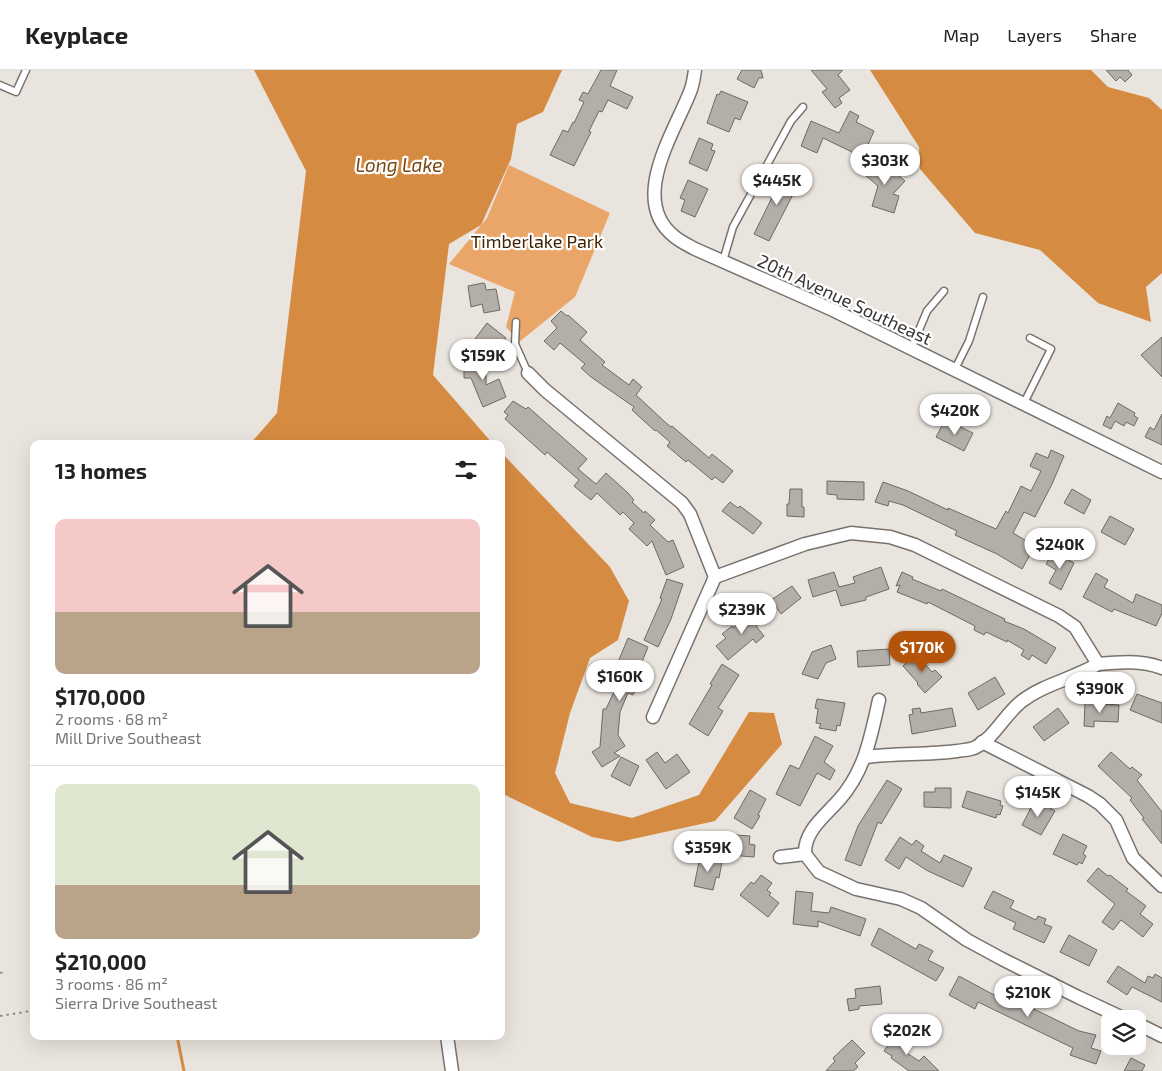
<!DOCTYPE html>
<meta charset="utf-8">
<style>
:root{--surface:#fff;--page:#f6f6f6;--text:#222;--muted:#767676;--line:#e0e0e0;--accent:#b45309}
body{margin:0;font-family:"Exo 2",sans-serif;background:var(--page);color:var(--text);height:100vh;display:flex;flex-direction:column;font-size:19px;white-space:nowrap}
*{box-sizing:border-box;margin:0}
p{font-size:16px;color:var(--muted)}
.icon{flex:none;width:28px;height:28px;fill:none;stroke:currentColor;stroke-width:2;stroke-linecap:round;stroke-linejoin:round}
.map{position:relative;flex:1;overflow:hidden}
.details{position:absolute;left:30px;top:370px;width:475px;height:600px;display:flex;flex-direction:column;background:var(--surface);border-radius:10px;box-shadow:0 5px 20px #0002}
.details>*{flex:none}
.controls{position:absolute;left:1101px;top:940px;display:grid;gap:10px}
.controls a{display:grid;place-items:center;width:45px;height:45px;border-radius:10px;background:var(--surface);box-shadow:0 5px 20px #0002;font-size:25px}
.price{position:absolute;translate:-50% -42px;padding:0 11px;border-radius:18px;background:#fff;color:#222;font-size:16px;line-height:32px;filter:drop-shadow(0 1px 2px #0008)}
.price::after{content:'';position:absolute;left:50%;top:30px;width:15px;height:11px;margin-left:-8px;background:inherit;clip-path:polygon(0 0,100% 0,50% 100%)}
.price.on{background:var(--accent);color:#fff}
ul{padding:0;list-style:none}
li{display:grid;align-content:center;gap:10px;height:265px;padding:0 25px}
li+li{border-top:1px solid var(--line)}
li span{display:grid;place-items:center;height:155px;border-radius:10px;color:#555}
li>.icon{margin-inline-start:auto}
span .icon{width:90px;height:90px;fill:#fffc;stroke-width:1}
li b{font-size:21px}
h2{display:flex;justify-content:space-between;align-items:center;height:60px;padding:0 25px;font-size:21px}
header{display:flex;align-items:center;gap:30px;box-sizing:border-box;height:70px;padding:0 25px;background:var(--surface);border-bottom:1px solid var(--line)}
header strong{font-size:24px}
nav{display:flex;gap:28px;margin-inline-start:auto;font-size:18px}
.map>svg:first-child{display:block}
.green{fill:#eaa669}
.water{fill:#d68b42}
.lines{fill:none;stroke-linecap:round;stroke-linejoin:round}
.stream{stroke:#d68b42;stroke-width:3}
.building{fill:#b4aea9;stroke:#6f6964}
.lane-casing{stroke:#78726e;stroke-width:9}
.street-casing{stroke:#78726e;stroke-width:15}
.path{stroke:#928e8a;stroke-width:2;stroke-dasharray:2.5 4;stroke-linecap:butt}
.lane{stroke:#fff;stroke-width:6}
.street{stroke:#fff;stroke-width:12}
.labels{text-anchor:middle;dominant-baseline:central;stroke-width:4.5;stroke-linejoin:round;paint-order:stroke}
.park-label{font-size:18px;fill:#402202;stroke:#fff}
.street-label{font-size:18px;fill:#383533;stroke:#fff}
.water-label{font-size:19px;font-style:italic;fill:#7a4812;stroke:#fff}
</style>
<header>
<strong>Keyplace</strong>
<nav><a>Map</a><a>Layers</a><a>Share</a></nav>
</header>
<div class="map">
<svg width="1162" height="1001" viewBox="0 0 1162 1001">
<rect width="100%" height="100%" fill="#eae4de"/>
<path class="green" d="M509 95 610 143 575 227 519 272 506 257 515 222 449 194 487 148Z"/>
<g class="water">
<path d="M254 0H562L543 42 517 54 511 89 481 155 449 174 433 305 493 374H250L277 343 306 101Z"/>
<path d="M870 0H1091L1108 17 1149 28 1162 40V203L1146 217 1151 252 1098 233 1040 180 975 163 920 99 919 77Z"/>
<path d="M501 382 610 497 629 531 618 570 590 588 570 643 555 703 570 733 632 748 699 725 749 642 774 643 782 674 715 751 619 772 592 767 501 723Z"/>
</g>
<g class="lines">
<path class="stream" d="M177 966 184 1001"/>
</g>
<g class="building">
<path d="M601 0H617L610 16 633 27 627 39 608 30 602 42 599 41 589 61 591 62 574 96 550 85 563 60 568 62 573 52 574 53 584 32 579 30 583 22 588 24Z"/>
<path d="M742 0H761L763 8H759L754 18 737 9Z"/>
<path d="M811 0H843L838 5 850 20 839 28 842 33 835 38 822 22 827 19Z"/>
<path d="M1106 0H1128L1132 5 1125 12 1120 7 1116 11Z"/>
<path d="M721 21 748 32 740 50 735 48 729 62 707 53 717 24 719 25Z"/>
<path d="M850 41 859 46 856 52 874 61 863 86 871 88 854 94 852 82 823 68 817 83 801 76 811 51 839 63Z"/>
<path d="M699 68 713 74 711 80 715 81 707 101 689 93Z"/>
<path d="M877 90 881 91 905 111 893 124 899 126 894 143 872 136 878 116 864 104Z"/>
<path d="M785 101 801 109 769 171 754 164Z"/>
<path d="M688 110 708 119 695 147 681 141 685 130 680 128Z"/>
<path d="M483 213 485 214 486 220 496 219 500 240 484 243 482 234 471 237 468 216Z"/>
<path d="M561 241 567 246 568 245 587 262 580 270 605 292 602 295 629 315 633 309 642 317 636 325 665 352 671 357 672 356 709 388 712 384 733 401 723 413 715 407 712 410 688 390 686 392 667 376 670 372 656 360 655 361 632 340 634 337 591 307 581 298 585 294 560 273 554 280 544 271 557 258 551 251Z"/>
<path d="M487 253 506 268 499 277 493 273 485 284 472 273Z"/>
<path d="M1162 267V307L1141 285Z"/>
<path d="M464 286 486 287V315L499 309 506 327 483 337 471 308H464Z"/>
<path d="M513 331 526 339 528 337 587 389 578 399 596 414 606 403 628 423 634 430 632 432 644 443 645 441 655 450 650 455 668 472 673 470 684 497 666 505 652 471 647 476 629 459 634 453 623 442 620 445 597 423 591 430 574 416 579 410 547 382 545 385 505 349 508 345 504 342Z"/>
<path d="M1118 333 1135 343 1134 346 1138 348 1134 356 1126 352 1124 356 1115 351 1111 359 1103 355 1107 346 1110 348Z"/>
<path d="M1162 344V375L1145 367 1150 357 1154 360Z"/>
<path d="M944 352 953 357 954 354 973 363 964 381 936 367Z"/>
<path d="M1051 380 1064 386 1052 414 1035 447 1024 442 1013 463 1035 476 1022 499 997 484 955 465 957 461 903 435 889 431 888 436 875 432 883 412 908 421 948 440V438L996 459 1006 441 1008 443 1021 416 1031 421 1041 401 1030 396 1036 383 1048 388Z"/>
<path d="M827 411 864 412V430L837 429V425L827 424Z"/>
<path d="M790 419H802V437H804V447L787 446V434H789Z"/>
<path d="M1072 419 1091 430 1084 444 1064 433Z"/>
<path d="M730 432 738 438 740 436 762 453 753 464 722 441Z"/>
<path d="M1110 446 1134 459 1125 475 1101 462Z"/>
<path d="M1053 482 1074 493 1061 520 1049 513 1056 500 1046 494Z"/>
<path d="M881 497 889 519 866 527V530L841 536 836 520 813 527 808 510 834 502 839 517 855 513 853 507Z"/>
<path d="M902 502 913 507 912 509 941 521 942 519 1005 549 1004 551 1024 559 1056 578 1046 594 1032 585 1029 590 1021 585 1024 580 1007 570V572L986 562 984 565 974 560 975 556 928 532 927 534 897 522 900 515 896 516Z"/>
<path d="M1096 503 1108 510 1104 517 1133 533 1136 524 1162 535V543L1156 556 1114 539 1112 542 1083 527Z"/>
<path d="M667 509 683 514 671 549 658 577 644 570 662 529 660 528Z"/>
<path d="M792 516 801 528 781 544 771 530Z"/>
<path d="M756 538 765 548 756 556 764 566 756 573 753 569 728 590 716 576 726 568 722 564 732 556 733 558Z"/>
<path d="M628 568 648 577 635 609 642 613 639 620 636 619 633 625 628 623 620 642 618 665 625 676 614 683 620 686 602 697 592 682 600 677 603 639H606L624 600 616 597Z"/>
<path d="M831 575 836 589 826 593 818 609 802 604 812 582Z"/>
<path d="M889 579 890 595 858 597 857 581Z"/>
<path d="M916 584 932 602 935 600 942 607 925 623 917 614 918 613 903 596Z"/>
<path d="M722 594 739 605 718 638 723 641 708 666 689 654 712 615 710 614Z"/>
<path d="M995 607 1005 624 978 640 968 623Z"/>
<path d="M1137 624 1162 633V653L1130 640Z"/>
<path d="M817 629 845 633 840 656 837 655 836 661 819 658 821 654 816 653 818 639 815 638Z"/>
<path d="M1085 633 1119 635 1118 652 1094 651V657L1084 656Z"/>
<path d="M920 638 921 643 952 638 956 656 912 664 909 645 913 644 912 639Z"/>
<path d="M1058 638 1069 653 1044 671 1033 657Z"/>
<path d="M815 666 833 676 824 692 835 700 830 710 817 703 800 736 776 724 790 695 799 699Z"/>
<path d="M657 682 665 693 677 684 690 702 666 719 646 690Z"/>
<path d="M1111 682 1130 699 1132 697 1142 705 1137 710 1162 742V774L1142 749 1144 748 1130 730 1132 728 1098 696Z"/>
<path d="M621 687 639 696 630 716 611 706Z"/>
<path d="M887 710 902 719 881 754 878 752 861 796 845 790 858 756Z"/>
<path d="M935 718H951V738L924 737V722H935Z"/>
<path d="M750 720 766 729 758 745 760 746 752 759 734 748Z"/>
<path d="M967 721 1001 731 1000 735 1003 736 1000 745 997 744 996 748 962 737Z"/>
<path d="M1033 734 1041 738 1043 734 1055 741 1041 765 1022 755Z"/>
<path d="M1063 764 1087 776 1083 784 1086 786 1082 794 1079 792 1077 795 1053 784Z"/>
<path d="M736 765 750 766 749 774 755 775 754 787 729 785 730 768H735Z"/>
<path d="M900 767 912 775 916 770 924 776 921 781 940 793 944 785 972 798 963 817 928 801 906 787 899 799 885 790Z"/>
<path d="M700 787 722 792 719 808 716 807 713 820 694 816Z"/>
<path d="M1098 798 1108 806 1110 805 1128 819 1126 821 1146 836 1140 844 1153 854 1143 867 1121 850 1113 860 1102 852 1115 834 1087 811Z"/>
<path d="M761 805 772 813 767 820 771 823 769 825 779 833 768 847 740 825 751 812 754 814Z"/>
<path d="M796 821 813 823 811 841 829 843 831 837 866 849 860 866 818 851V857L793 854Z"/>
<path d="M993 821 1014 831 1010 838 1036 850 1038 846 1046 849 1044 854 1052 857 1044 873 1013 859 1016 853 984 838Z"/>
<path d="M879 858 916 879 919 874 933 881 928 890 944 898 936 911 871 875Z"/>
<path d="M1069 865 1097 880 1089 896 1060 882Z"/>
<path d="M1118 896 1145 913 1148 906 1153 908 1155 904 1162 908V932L1132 917 1127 925 1107 912Z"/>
<path d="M959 906 994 925 997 919 1008 924 1007 926 1079 961 1096 965 1091 978 1101 981 1096 994 1070 985 1073 978 978 932 975 939 949 925Z"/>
<path d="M880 916 882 934 859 936V939L849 941 847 929 856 928 855 919Z"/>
<path d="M896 964 911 973 905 982 919 991 924 986 939 1001H909L891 988 892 986 884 981Z"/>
<path d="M852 970 865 983 855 993 858 997 853 1001H826L835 991 833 988Z"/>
<path d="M1131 988 1145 995 1142 1001H1124Z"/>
</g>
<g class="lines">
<g class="lane-casing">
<g id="lane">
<path d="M0 15 16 22 26 0"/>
<path d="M723 191 733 157 791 51 803 37"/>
<path d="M516 252 515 274 528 303"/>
<path d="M911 279 927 241 944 221"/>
<path d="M954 301 969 271 983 227"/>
<path d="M1024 333 1051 279 1030 268"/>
</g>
</g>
<g class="street-casing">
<g id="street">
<path d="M695 0C694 7 693 15 690 22 674 63 628 131 675 167 681 172 688 175 695 179L833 240 1162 402"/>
<path d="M528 303 545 320 682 433 690 444 715 507"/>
<path d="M715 507 805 474 851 463 890 467 915 475 1059 546 1075 557 1098 594C1119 592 1142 590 1162 598"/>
<path d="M653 647 715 507"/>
<path d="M982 672 1088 726 1100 734 1116 750 1133 788 1162 816"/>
<path d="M866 687C896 683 927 685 957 681 963 680 971 680 976 677 995 667 1005 644 1022 631 1044 614 1073 609 1098 594"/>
<path d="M805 784 819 802 856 819 901 829 921 838 967 870 1002 889 1078 927 1125 949"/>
<path d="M805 784C804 761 825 746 839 730 865 701 871 666 879 630"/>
<path d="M780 787 805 784"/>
<path d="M1138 954 1162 966"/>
<path d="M447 966 452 1001"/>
</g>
</g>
<g class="path">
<path d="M0 903 4 902"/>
<path d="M0 946 31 941"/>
</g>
<use href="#lane" class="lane"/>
<use href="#street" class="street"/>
</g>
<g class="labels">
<g class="park-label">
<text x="537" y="171">Timberlake Park</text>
</g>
<g class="street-label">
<text transform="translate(845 229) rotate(25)">20th Avenue Southeast</text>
</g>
<g class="water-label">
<text x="399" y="94">Long Lake</text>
</g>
</g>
</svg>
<div class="controls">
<a><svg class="icon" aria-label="layers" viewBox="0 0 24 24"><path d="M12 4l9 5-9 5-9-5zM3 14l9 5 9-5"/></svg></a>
</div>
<b class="price" style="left:885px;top:116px">$303K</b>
<b class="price" style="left:777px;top:136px">$445K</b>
<b class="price" style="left:483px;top:311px">$159K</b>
<b class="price" style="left:955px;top:366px">$420K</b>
<b class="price" style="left:1060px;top:500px">$240K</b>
<b class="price" style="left:742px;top:565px">$239K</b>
<b class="price on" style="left:922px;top:603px">$170K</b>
<b class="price" style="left:620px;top:632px">$160K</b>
<b class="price" style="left:1100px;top:644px">$390K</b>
<b class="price" style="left:1038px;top:748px">$145K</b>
<b class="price" style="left:708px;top:803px">$359K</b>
<b class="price" style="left:1028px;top:948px">$210K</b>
<b class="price" style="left:907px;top:986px">$202K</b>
<section class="details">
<h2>13 homes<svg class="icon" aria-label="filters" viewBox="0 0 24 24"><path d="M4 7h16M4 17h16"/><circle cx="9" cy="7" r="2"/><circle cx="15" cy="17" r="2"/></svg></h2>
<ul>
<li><span style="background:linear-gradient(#f6c9c9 60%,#b9a48a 0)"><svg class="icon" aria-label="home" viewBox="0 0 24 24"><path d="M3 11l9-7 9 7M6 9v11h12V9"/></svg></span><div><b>$170,000</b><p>2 rooms · 68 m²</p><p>Mill Drive Southeast</p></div></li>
<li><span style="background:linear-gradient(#dfe7d0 65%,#b9a48a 0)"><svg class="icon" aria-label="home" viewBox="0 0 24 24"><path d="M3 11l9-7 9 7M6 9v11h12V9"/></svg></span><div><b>$210,000</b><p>3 rooms · 86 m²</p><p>Sierra Drive Southeast</p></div></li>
</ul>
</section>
</div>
